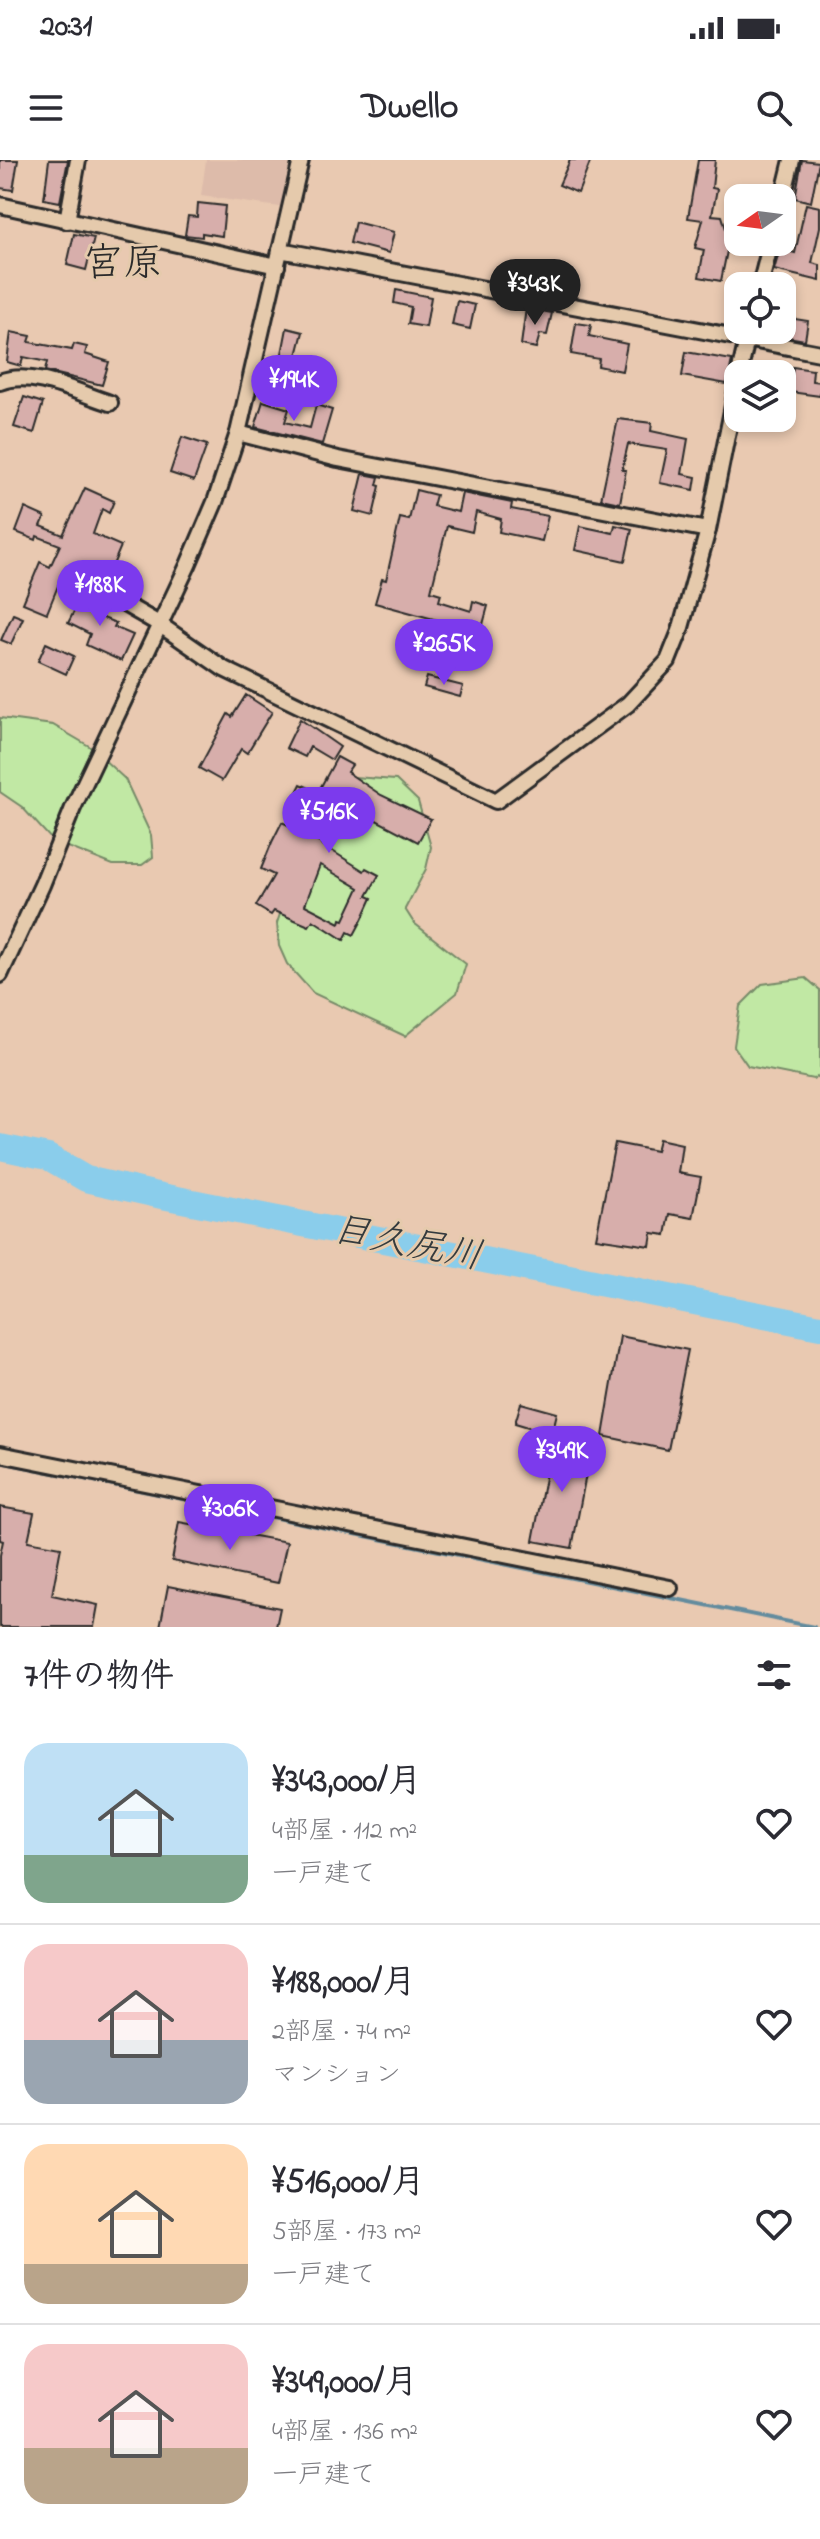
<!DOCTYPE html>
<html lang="ja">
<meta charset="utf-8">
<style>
:root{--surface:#fff;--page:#f7f7f7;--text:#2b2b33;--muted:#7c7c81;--line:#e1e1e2;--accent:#7c3aed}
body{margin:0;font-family:"Indie Flower","Klee One",sans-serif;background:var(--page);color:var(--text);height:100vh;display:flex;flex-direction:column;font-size:30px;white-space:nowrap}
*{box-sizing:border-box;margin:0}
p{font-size:26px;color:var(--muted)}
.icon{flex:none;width:44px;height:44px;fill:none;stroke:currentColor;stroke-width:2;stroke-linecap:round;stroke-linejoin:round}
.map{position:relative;height:1467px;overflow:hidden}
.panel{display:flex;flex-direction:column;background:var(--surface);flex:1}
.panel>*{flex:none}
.needle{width:52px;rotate:256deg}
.buttons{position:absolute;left:724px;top:24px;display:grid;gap:16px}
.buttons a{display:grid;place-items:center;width:72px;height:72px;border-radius:16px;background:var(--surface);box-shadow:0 4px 12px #0003;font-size:40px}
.price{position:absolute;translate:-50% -68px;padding:0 18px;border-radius:28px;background:var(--accent);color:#fff;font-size:26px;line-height:52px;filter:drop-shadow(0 2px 4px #0008)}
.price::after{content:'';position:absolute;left:50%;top:48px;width:24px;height:18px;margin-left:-12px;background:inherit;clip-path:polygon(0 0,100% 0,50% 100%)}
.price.active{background:#222;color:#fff}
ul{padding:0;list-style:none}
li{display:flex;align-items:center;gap:24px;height:200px;padding:0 24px}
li+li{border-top:2px solid var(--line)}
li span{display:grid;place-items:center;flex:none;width:224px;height:160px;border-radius:24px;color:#555}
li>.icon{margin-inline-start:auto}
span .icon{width:96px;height:96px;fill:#fffc;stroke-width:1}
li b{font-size:34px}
h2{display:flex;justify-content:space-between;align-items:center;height:96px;padding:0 24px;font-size:34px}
.status{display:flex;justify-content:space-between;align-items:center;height:56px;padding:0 40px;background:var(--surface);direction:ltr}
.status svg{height:22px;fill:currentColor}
header{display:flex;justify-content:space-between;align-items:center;height:104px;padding:0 24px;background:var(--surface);font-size:36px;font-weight:700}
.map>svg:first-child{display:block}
.built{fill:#dba}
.green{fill:#c1e8a4;stroke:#768a68;stroke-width:2}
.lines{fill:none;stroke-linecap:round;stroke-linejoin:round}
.stream{stroke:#648c9e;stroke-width:4}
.river{stroke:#8acdeb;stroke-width:26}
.building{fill:#d7aeab;stroke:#2b2b2b;stroke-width:2;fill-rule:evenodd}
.minor-casing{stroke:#2b2b2b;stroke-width:20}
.minor{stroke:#e5caac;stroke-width:14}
.labels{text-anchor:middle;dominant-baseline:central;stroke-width:6;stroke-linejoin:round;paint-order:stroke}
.water-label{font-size:38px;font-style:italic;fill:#343b3e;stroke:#e5caac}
.quarter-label{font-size:40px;fill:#2b2b2b;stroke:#e5caac}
</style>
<div class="status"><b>20:31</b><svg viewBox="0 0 49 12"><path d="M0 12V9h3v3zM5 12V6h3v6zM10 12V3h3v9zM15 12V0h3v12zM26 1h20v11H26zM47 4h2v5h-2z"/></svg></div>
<header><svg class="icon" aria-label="menu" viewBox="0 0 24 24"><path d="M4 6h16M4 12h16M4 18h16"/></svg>Dwello<svg class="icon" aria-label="search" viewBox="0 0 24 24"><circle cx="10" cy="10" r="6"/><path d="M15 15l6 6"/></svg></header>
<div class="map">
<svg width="820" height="1467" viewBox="0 0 820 1467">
<rect width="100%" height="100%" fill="#e9c9b1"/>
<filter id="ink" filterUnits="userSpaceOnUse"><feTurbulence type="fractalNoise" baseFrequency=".0125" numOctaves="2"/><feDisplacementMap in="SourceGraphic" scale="16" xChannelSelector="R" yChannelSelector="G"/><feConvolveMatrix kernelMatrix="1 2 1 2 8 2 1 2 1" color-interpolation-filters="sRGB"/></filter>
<g filter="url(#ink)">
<path class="built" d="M206 0H290L280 47 201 36Z"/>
<g class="green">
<path d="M0 558 53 565 89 586 125 619 151 675 153 697 142 705H113L53 681 22 647 0 632Z"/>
<path d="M339 616 396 620 418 641 431 687 426 709 405 749 414 763 466 804 457 833 405 876 313 833 287 804 279 786 277 763 316 648Z"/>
<path d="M806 818 820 830V915L813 919 748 906 734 886 740 846 762 824Z"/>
</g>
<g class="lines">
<path class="stream" d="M0 1302 814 1467"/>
<path class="river" d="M0 987 48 997 86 1019 162 1036 820 1167"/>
</g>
<g class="building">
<path d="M0 0H18L13 30 0 28Z"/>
<path d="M49 0H68L60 42 44 39Z"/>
<path d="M570 0H591L578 33 559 25Z"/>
<path d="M698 0H715L712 28 717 29 712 55 722 56 731 85 728 86 721 121 699 117 704 90 695 88 703 60 688 58Z"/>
<path d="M802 0 819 2 811 42 795 38Z"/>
<path d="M198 43 225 46 222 76 202 73V77L185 75 188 56 197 57Z"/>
<path d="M806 44 820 47V67L812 103 820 105V121L774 110 780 89 795 93Z"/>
<path d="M355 62 394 72 389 93 350 83Z"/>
<path d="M74 74 94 78 86 110 67 105Z"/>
<path d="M396 130 431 137 426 167 408 164 411 147 394 143Z"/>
<path d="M457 141 475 145 470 169 452 165Z"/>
<path d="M526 148 552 153 547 175 540 174 536 188 521 185Z"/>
<path d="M782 157 808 161 805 180 782 176Z"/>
<path d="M576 163 591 165 589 176 627 184 622 211 598 206 599 199 571 194Z"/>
<path d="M287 168 303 172 294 207 280 204Z"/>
<path d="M11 172 31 176 29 182 72 190 74 184 87 187 85 194 109 202 102 225 45 211 47 202 23 197 21 206 7 202Z"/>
<path d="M686 192 732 200 727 224 682 216Z"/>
<path d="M793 207 813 210 812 221 820 222V236L790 232Z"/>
<path d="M24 237 43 243 34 273 14 267Z"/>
<path d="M263 241 289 249 285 262 310 268 316 245 332 250 322 284 255 267Z"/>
<path d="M618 259 652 263 651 271 688 279 682 314 696 317 694 330 660 323 667 290 628 284 622 310H626L620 343 601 339Z"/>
<path d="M182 277 207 285 194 321 170 313Z"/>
<path d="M363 314 379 317 377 325 380 326 373 356 354 351Z"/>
<path d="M85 328 114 341 109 353 102 349 93 374 121 386 113 405 132 414 126 424 112 417 109 424 84 409 66 406 47 453 23 443 40 402 50 407 60 385 37 376 36 380 16 372 25 348 45 357 41 366 63 375Z"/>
<path d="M416 330 436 335 433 346 458 352 462 333 512 343 511 349 548 356 542 381 499 372 501 359 476 352 472 372 447 366 431 431 441 434 439 441 471 451 473 441 488 446 481 472 375 443 382 419 386 420 400 358 409 360Z"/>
<path d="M615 365 632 369 625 401 575 390 580 366 613 373Z"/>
<path d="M84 432 104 444 98 456 116 463 114 467 133 475 121 501 86 485 90 474 68 463Z"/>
<path d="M13 454 23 458 11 484 1 480Z"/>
<path d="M46 483 74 496 66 514 38 501Z"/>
<path d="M427 517 463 526 460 537 424 527Z"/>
<path d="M246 535 272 552 247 593 241 589 222 621 199 608 228 554 232 557Z"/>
<path d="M300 559 340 587 332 600 310 587 305 597 286 588Z"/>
<path d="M337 597 352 605 347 612 381 635 431 659 418 682 363 653 355 666 323 646 307 675 364 711 366 708 379 715 367 736 372 738 362 760 354 775 348 772 344 780 313 760 309 766 274 751 271 755 256 746 274 715 261 709 272 682 282 662 292 667 305 644 294 638 301 624 318 632ZM320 705 359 728 344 760 341 759 340 763 305 745Z"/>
<path d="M659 979 682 984 678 1013 701 1017 693 1058 670 1054 666 1075 652 1073 650 1086 596 1078 615 983 656 991Z"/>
<path d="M620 1176 688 1190 668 1290 603 1276Z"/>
<path d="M521 1243 557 1253 552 1274 515 1263Z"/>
<path d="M552 1281 591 1288 572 1388 533 1381Z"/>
<path d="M0 1347 34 1353 28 1381 61 1387 52 1435 98 1445 94 1467H0V1395L3 1381 0 1380Z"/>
<path d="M179 1362 287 1382 278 1423 172 1401Z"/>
<path d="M168 1426 280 1448 276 1467H160Z"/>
</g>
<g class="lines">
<g class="minor-casing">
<g id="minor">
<path d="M782 41 792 0"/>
<path d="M0 45 277 106"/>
<path d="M67 61 78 0"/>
<path d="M280 90 820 193"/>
<path d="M760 126 771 82"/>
<path d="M739 214 749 171"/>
<path d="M0 222C33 209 78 233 110 243"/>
<path d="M238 273 338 299 708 370"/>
<path d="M79 418 159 464 224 509 496 641 628 544 668 501 680 471 708 370 738 221"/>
<path d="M0 815 42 725 73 648 188 405 215 342 238 273 301 0"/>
<path d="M0 1294 670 1428"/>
</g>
</g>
<use href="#minor" class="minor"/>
</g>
</g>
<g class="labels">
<g class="water-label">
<text transform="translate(407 1085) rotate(11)">目久尻川</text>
</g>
<g class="quarter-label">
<text x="123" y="105">宮原</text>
</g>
</g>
</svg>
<div class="buttons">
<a><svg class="needle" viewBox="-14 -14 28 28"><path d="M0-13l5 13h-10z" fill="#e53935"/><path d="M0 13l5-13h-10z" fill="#7c7c81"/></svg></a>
<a><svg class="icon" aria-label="locate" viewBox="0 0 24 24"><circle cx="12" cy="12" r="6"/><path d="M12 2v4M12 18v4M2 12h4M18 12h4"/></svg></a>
<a><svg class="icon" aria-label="layers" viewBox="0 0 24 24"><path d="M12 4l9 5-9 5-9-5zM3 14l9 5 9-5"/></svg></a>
</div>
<b class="price active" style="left:535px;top:167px">¥343K</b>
<b class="price" style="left:294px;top:263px">¥194K</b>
<b class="price" style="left:100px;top:468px">¥188K</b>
<b class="price" style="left:444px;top:527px">¥265K</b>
<b class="price" style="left:329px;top:695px">¥516K</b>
<b class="price" style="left:562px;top:1334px">¥349K</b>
<b class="price" style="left:230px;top:1392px">¥306K</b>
</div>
<section class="panel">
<h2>7件の物件<svg class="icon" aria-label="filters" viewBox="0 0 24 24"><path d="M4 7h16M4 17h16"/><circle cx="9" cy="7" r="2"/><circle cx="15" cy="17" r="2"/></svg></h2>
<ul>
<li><span style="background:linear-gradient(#bfe0f5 70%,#7fa58c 0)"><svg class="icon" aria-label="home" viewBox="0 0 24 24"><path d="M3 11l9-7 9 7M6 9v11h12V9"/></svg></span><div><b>¥343,000/月</b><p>4部屋 · 112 m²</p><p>一戸建て</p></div><svg class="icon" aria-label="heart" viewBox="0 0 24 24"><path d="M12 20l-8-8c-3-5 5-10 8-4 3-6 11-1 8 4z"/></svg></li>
<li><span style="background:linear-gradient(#f6c9c9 60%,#9aa5b1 0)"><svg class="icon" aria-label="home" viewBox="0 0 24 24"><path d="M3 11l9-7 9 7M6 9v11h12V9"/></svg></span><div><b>¥188,000/月</b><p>2部屋 · 74 m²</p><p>マンション</p></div><svg class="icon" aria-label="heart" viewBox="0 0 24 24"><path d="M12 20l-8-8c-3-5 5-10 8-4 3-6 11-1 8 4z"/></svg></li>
<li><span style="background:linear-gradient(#ffd9b3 75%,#b9a48a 0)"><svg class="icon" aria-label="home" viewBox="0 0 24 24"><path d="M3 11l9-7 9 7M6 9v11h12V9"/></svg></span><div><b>¥516,000/月</b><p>5部屋 · 173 m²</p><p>一戸建て</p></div><svg class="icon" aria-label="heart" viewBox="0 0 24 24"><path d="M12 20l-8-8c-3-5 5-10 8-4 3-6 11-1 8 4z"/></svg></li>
<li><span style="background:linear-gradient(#f6c9c9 65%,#b9a48a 0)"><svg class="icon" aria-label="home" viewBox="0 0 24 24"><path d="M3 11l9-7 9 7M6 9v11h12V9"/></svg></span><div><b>¥349,000/月</b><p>4部屋 · 136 m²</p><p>一戸建て</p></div><svg class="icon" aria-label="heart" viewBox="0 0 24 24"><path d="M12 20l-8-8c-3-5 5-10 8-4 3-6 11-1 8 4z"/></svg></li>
</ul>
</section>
